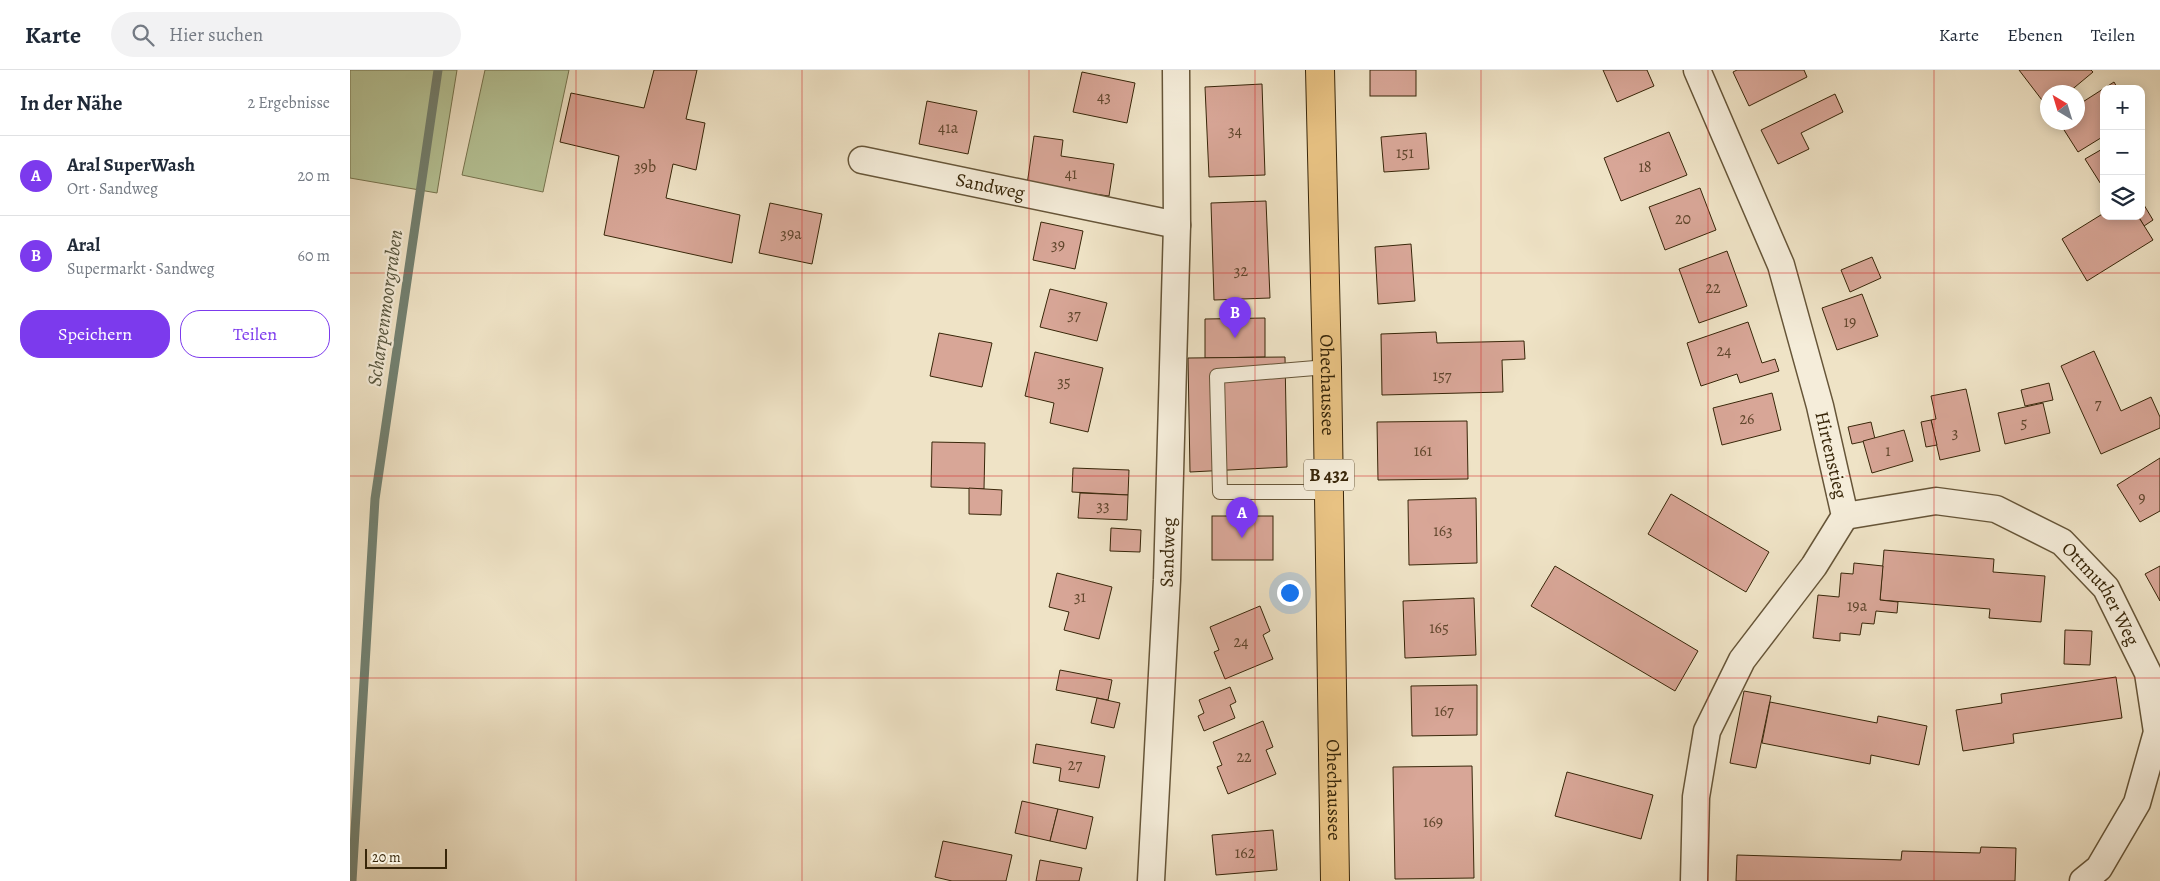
<!DOCTYPE html>
<html lang="de">
<meta charset="utf-8">
<style>
:root{--surface:#fff;--page:#f2f2f3;--text:#1f2937;--muted:#747a83;--line:#e0e1e3;--accent:#7c3aed}
body{margin:0;font-family:Alegreya,serif;background:var(--page);color:var(--text)}
.controls{position:absolute;right:15px;top:15px;display:grid;overflow:hidden;border-radius:10px;box-shadow:0 2px 12px #0003}
.controls button{width:45px;height:45px;display:grid;place-items:center;padding:0;border:0;border-bottom:1px solid var(--line);background:var(--surface);color:var(--text);font:25px sans-serif}
.compass{position:absolute;left:1690px;top:15px;width:45px;height:45px;border-radius:50%;background:var(--surface);box-shadow:0 2px 12px #0003;rotate:322deg}
.scale{position:absolute;left:15px;bottom:12px;width:82px;box-sizing:border-box;padding-left:5px;border:2px solid #382609;border-top:0;font-size:14px;line-height:18px;white-space:nowrap;color:#382609;-webkit-text-stroke:4px #f5edda;paint-order:stroke}
.you{position:absolute;left:939px;top:522px;width:18px;height:18px;margin:-12px;border:4px solid #fff;border-radius:50%;background:#1a73e8;box-shadow:0 0 0 8px #1a73e833}
.badge{display:grid;place-items:center;width:32px;height:32px;border-radius:50%;background:var(--accent);color:#fff;font-size:16px;font-weight:700}
.pin{position:absolute;translate:-50% -41px;filter:drop-shadow(0 1px 2px #0008)}
.pin::after{content:'';position:absolute;top:26px;width:18px;height:15px;background:inherit;clip-path:polygon(0 0,100% 0,50% 100%)}
.list{margin:0;padding:0;list-style:none}
h2{display:flex;justify-content:space-between;align-items:center;height:65px;margin:0;padding:0 20px;font-size:21px}
h2 small{font-size:16px;font-weight:400;color:var(--muted)}
.list li{display:grid;grid-template-columns:32px 1fr auto;gap:15px;align-items:center;box-sizing:border-box;height:80px;padding:0 20px;border-top:1px solid var(--line)}
.list b{display:block;font-size:19px;white-space:nowrap}
.list p{margin:0;font-size:16px;white-space:nowrap;color:var(--muted)}
.list em{font-size:16px;font-style:normal;color:var(--muted)}
.actions{display:flex;gap:10px;padding:15px 20px}
.actions a{flex:1;padding:11px 0;border:1px solid var(--accent);border-radius:20px;text-align:center;font-size:18px;color:var(--accent)}
.actions .main{background:var(--accent);color:#fff}
.icon{flex:none;width:28px;height:28px;fill:none;stroke:currentColor;stroke-width:2;stroke-linecap:round;stroke-linejoin:round}
.map{position:relative;flex:none;width:1810px;height:811px;overflow:hidden}
header{display:flex;align-items:center;gap:30px;box-sizing:border-box;height:70px;padding:0 25px;background:var(--surface);border-bottom:1px solid var(--line)}
header strong{font-size:24px}
nav{display:flex;gap:28px;margin-inline-start:auto;font-size:18px}
.search{width:350px;height:45px;background:var(--page);display:flex;align-items:center;gap:12px;box-sizing:border-box;padding:0 18px;border-radius:28px;color:var(--muted);font-size:19px}
main{display:flex}
aside{flex:1;background:var(--surface)}
.map>svg:first-child{display:block}
.green{fill:#b6c497;stroke:#777550}
.lines{fill:none;stroke-linecap:round;stroke-linejoin:round}
.stream{stroke:#738171;stroke-width:9}
.building{fill:#d8a697;stroke:#382609}
.lane-casing{stroke:#665538;stroke-width:16}
.street-casing{stroke:#665538;stroke-width:29}
.primary-casing{stroke:#382609;stroke-width:30}
.lane{stroke:#f5edda;stroke-width:14}
.street{stroke:#f5edda;stroke-width:26}
.primary{stroke:#e8c283;stroke-width:28}
.grid{fill:none;stroke:#d62828;stroke-width:1;stroke-opacity:0.55}
.labels{text-anchor:middle;dominant-baseline:central;stroke-width:4.5;stroke-linejoin:round;paint-order:stroke}
.number-label{font-size:16px;fill:#60462c}
.shield{fill:#f5edda;stroke:#716248;stroke-width:1}
.shield-label{font-size:18px;font-weight:bold;fill:#382609}
.street-label{font-size:19px;fill:#382609;stroke:#f5edda}
.water-label{font-size:20px;font-style:italic;fill:#55543d;stroke:#f5edda}
</style>
<header>
<strong>Karte</strong>
<div class="search"><svg class="icon" aria-label="search" viewBox="0 0 24 24"><circle cx="10" cy="10" r="6"/><path d="M15 15l6 6"/></svg>Hier suchen</div>
<nav><a>Karte</a><a>Ebenen</a><a>Teilen</a></nav>
</header>
<main>
<aside>
<h2>In der Nähe<small>2 Ergebnisse</small></h2>
<ul class="list">
<li><span class="badge">A</span><div><b>Aral SuperWash</b><p>Ort · Sandweg</p></div><em>20 m</em></li>
<li><span class="badge">B</span><div><b>Aral</b><p>Supermarkt · Sandweg</p></div><em>60 m</em></li>
</ul>
<div class="actions"><a class="main">Speichern</a><a>Teilen</a></div>
</aside>
<div class="map">
<svg width="1810" height="811" viewBox="0 0 1810 811">
<rect width="100%" height="100%" fill="#efe3c6"/>
<filter id="stains"><feTurbulence type="fractalNoise" baseFrequency=".004" numOctaves="4"/><feColorMatrix values="0 0 0 0 .2 0 0 0 0 .09 0 0 0 0 .02 0 0 0 .5 -.17"/></filter>
<radialGradient id="worn" r=".72"><stop offset=".6" stop-color="#630" stop-opacity="0"/><stop offset="1" stop-color="#630" stop-opacity=".3"/></radialGradient>
<g class="green">
<polygon points="0,0 107,0 87,123 0,108"/>
<polygon points="135,0 219,0 193,122 112,105"/>
</g>
<g class="lines">
<polyline class="stream" points="2,811 25,429 88,0"/>
</g>
<g class="building">
<polygon points="304,0 347,0 336,49 355,53 346,100 323,94 316,128 390,145 382,193 254,165 269,86 210,72 221,23 294,38"/>
<rect x="1020" y="0" width="46" height="26"/>
<polygon points="1253,0 1297,0 1304,16 1267,32"/>
<polygon points="1387,0 1454,0 1457,7 1399,36 1383,2"/>
<polygon points="1669,0 1741,0 1743,2 1719,22 1698,22 1698,32 1695,34"/>
<polygon points="732,2 785,13 777,53 723,42"/>
<polygon points="1764,12 1768,19 1754,19 1754,66 1728,82 1709,52 1728,52 1728,35"/>
<polygon points="912,14 915,105 859,107 855,17"/>
<polygon points="1485,24 1493,42 1451,63 1459,79 1428,94 1411,60"/>
<polygon points="577,31 627,41 618,84 569,74"/>
<polygon points="1319,62 1337,105 1271,131 1254,88"/>
<polygon points="1076,63 1079,99 1034,102 1031,67"/>
<polygon points="684,66 713,70 711,86 764,94 759,126 677,115"/>
<polygon points="1754,78 1754,119 1735,89"/>
<polygon points="1350,118 1366,160 1315,180 1299,137"/>
<polygon points="1791,130 1803,150 1794,156 1788,146 1791,146"/>
<polygon points="916,131 920,228 864,230 861,133"/>
<polygon points="420,133 472,144 462,194 409,183"/>
<polygon points="1754,143 1754,146 1788,146 1803,170 1737,211 1712,169"/>
<polygon points="691,152 733,161 725,199 683,190"/>
<polygon points="1061,174 1065,231 1028,234 1025,177"/>
<polygon points="1377,181 1397,236 1349,253 1329,199"/>
<polygon points="1522,187 1531,208 1500,222 1491,200"/>
<polygon points="700,219 757,233 747,271 690,257"/>
<polygon points="1512,224 1528,266 1487,280 1472,238"/>
<polygon points="915,248 915,287 855,288 855,249"/>
<polygon points="1398,252 1412,293 1425,289 1429,301 1390,313 1387,304 1351,316 1337,273"/>
<polygon points="1086,262 1087,273 1174,271 1175,289 1152,290 1153,322 1032,325 1031,264"/>
<polygon points="589,263 642,273 632,317 580,306"/>
<polygon points="1744,281 1771,341 1801,327 1810,347 1810,358 1751,384 1711,296"/>
<polygon points="685,282 753,298 738,362 700,353 704,333 675,326"/>
<polygon points="935,287 937,397 840,402 838,288"/>
<polygon points="1699,313 1703,330 1675,336 1671,320"/>
<polygon points="1616,319 1630,381 1590,390 1581,350 1586,349 1581,326"/>
<polygon points="1422,323 1431,360 1372,375 1363,338"/>
<polygon points="1693,333 1700,363 1655,374 1648,343"/>
<polygon points="1581,350 1587,375 1576,377 1571,352"/>
<polygon points="1117,351 1118,409 1028,410 1027,352"/>
<polygon points="1521,352 1525,369 1502,374 1498,357"/>
<polygon points="1554,360 1563,391 1522,403 1513,371"/>
<polygon points="582,372 635,373 634,419 581,417"/>
<polygon points="1810,388 1810,441 1790,452 1767,415"/>
<polygon points="723,398 779,400 778,425 722,422"/>
<polygon points="619,418 652,420 651,445 619,444"/>
<polygon points="730,423 778,425 777,450 728,448"/>
<polygon points="1321,424 1419,482 1396,522 1298,464"/>
<polygon points="1126,428 1127,493 1059,495 1058,430"/>
<rect x="862" y="446" width="61" height="44"/>
<polygon points="761,458 791,460 790,482 760,481"/>
<polygon points="1534,480 1644,489 1643,502 1695,506 1691,552 1639,548 1640,539 1530,530"/>
<polygon points="1504,493 1533,496 1530,530 1548,532 1547,543 1526,541 1524,554 1512,553 1510,565 1490,563 1490,571 1463,568 1468,525 1489,527 1491,503 1503,504"/>
<polygon points="1205,496 1348,581 1325,621 1181,536"/>
<polygon points="1810,496 1810,531 1795,504"/>
<polygon points="707,503 762,517 749,569 714,560 719,542 699,537"/>
<polygon points="1124,528 1126,585 1055,588 1053,531"/>
<polygon points="910,536 920,561 913,565 923,589 875,609 864,582 869,580 860,557"/>
<polygon points="1715,560 1742,561 1740,595 1714,594"/>
<polygon points="710,600 762,610 758,630 706,620"/>
<polygon points="1766,607 1772,648 1663,664 1664,673 1613,681 1606,640 1652,633 1651,624"/>
<polygon points="1127,615 1127,665 1062,666 1061,616"/>
<polygon points="880,617 886,632 880,635 885,648 854,661 848,646 854,643 849,630"/>
<polygon points="1394,621 1421,626 1406,698 1380,693"/>
<polygon points="747,628 770,633 764,658 741,653"/>
<polygon points="1420,632 1527,653 1528,646 1577,656 1569,695 1521,685 1520,694 1412,673"/>
<polygon points="913,651 923,677 916,680 926,704 878,724 867,697 872,695 863,672"/>
<polygon points="686,674 755,686 749,718 709,711 711,698 683,693"/>
<polygon points="1122,696 1124,808 1045,809 1043,697"/>
<polygon points="1217,702 1303,725 1291,769 1205,746"/>
<polygon points="672,731 708,739 700,771 665,763"/>
<polygon points="708,739 743,747 736,779 700,771"/>
<polygon points="923,760 927,800 866,805 862,765"/>
<polygon points="593,771 662,785 656,811 602,811 585,807"/>
<polygon points="1631,777 1666,778 1665,811 1386,811 1387,785 1551,790 1552,781 1630,783"/>
<polygon points="690,790 732,798 729,811 686,811"/>
</g>
<g class="lines">
<defs>
<polyline id="lane" points="977,297 867,306 870,422 979,422"/>
<g id="street">
<path id="s1" d="M 512,90 L 827,155"/>
<path id="s2" d="M 1495,446 L 1586,431 L 1646,439 L 1712,472 L 1756,518 L 1798,603 L 1807,662 L 1787,733 L 1749,798 L 1733,811"/>
<path id="s3" d="M 801,811 L 817,510 L 827,155 L 826,0"/>
<polyline points="1344,811 1346,727 1357,661 1392,590 1464,496 1495,446 1470,336 1431,195 1347,0"/>
</g>
<g id="primary">
<path id="s4" d="M 970,0 L 977,297 L 985,811"/>
</g>
</defs>
<use href="#lane" class="lane-casing"/>
<use href="#street" class="street-casing"/>
<use href="#primary" class="primary-casing"/>
<use href="#lane" class="lane"/>
<use href="#street" class="street"/>
<use href="#primary" class="primary"/>
</g>
<path class="grid" d="M 226,0 L 226,811M 452,0 L 452,811M 679,0 L 679,811M 905,0 L 905,811M 1131,0 L 1131,811M 1358,0 L 1358,811M 1584,0 L 1584,811M 0,203 L 1810,203M 0,406 L 1810,406M 0,608 L 1810,608"/>
<g class="labels">
<g class="number-label">
<text x="754" y="27">43</text>
<text x="598" y="58">41a</text>
<text x="885" y="61">34</text>
<text x="1055" y="83">151</text>
<text x="295" y="97">39b</text>
<text x="1295" y="97">18</text>
<text x="721" y="104">41</text>
<text x="1333" y="149">20</text>
<text x="441" y="164">39a</text>
<text x="708" y="175">39</text>
<text x="891" y="201">32</text>
<text x="1363" y="218">22</text>
<text x="724" y="245">37</text>
<text x="1500" y="252">19</text>
<text x="1374" y="281">24</text>
<text x="1092" y="306">157</text>
<text x="714" y="312">35</text>
<text x="1748" y="334">7</text>
<text x="1397" y="349">26</text>
<text x="1674" y="353">5</text>
<text x="1605" y="363">3</text>
<text x="1073" y="381">161</text>
<text x="1538" y="381">1</text>
<text x="1792" y="428">9</text>
<text x="753" y="436">33</text>
<text x="1093" y="461">163</text>
<text x="730" y="527">31</text>
<text x="1507" y="536">19a</text>
<text x="1089" y="558">165</text>
<text x="891" y="572">24</text>
<text x="1094" y="641">167</text>
<text x="894" y="687">22</text>
<text x="725" y="695">27</text>
<text x="1083" y="752">169</text>
<text x="895" y="783">162</text>
</g>
<rect class="shield" x="954" y="389.5" width="50" height="31" rx="4"/>
<g class="shield-label">
<text x="979" y="405">B 432</text>
</g>
<g class="street-label">
<text stroke="none"><textPath href="#s1" startOffset="131">Sandweg</textPath></text>
<text stroke="none"><textPath href="#s4" startOffset="315">Ohechaussee</textPath></text>
<text transform="translate(1481 385) rotate(77)">Hirtenstieg</text>
<text stroke="none"><textPath href="#s3" startOffset="329">Sandweg</textPath></text>
<text stroke="none"><textPath href="#s2" startOffset="292">Ottmuther Weg</textPath></text>
<text stroke="none"><textPath href="#s4" startOffset="720">Ohechaussee</textPath></text>
</g>
<g class="water-label">
<text transform="translate(35 238) rotate(-82)">Scharpenmoorgraben</text>
</g>
</g>
<rect width="100%" height="100%" filter="url(#stains)"/>
<rect width="100%" height="100%" fill="url(#worn)"/>
</svg>
<div class="controls">
<button>+</button>
<button>−</button>
<button><svg class="icon" aria-label="layers" viewBox="0 0 24 24"><path d="M12 4l9 5-9 5-9-5zM3 14l9 5 9-5"/></svg></button>
</div>
<svg class="compass" viewBox="-18 -18 36 36"><path d="M0-13l5 13h-10z" fill="#e53935"/><path d="M0 13l5-13h-10z" fill="#747a83"/></svg>
<div class="scale">20 m</div>
<div class="you"></div>
<div class="pin badge" style="left:892px;top:468px">A</div>
<div class="pin badge" style="left:885px;top:268px">B</div>
</div>
</main>
